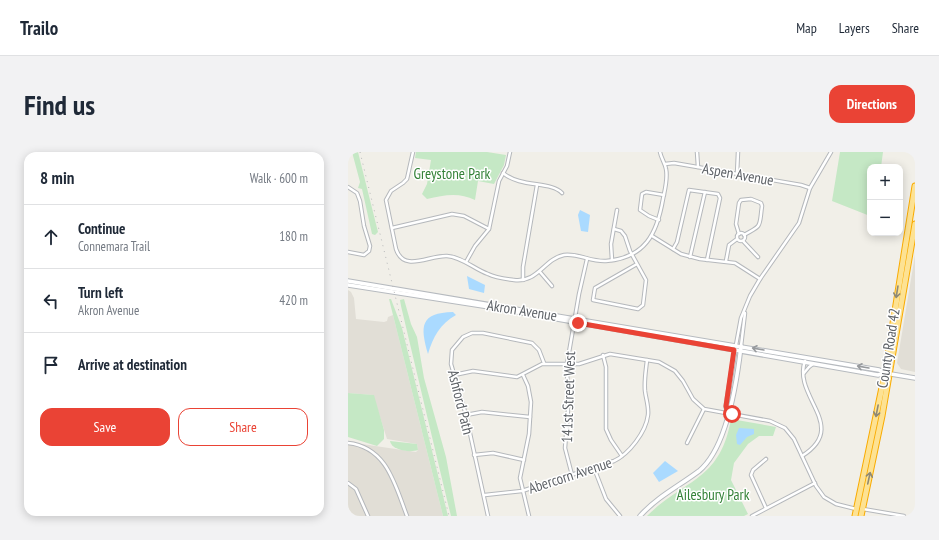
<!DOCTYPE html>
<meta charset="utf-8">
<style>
:root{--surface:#fff;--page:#f2f2f3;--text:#1f2937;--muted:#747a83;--line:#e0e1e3;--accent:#ea4335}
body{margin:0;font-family:"PT Sans Narrow",sans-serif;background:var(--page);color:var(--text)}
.controls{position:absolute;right:12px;top:12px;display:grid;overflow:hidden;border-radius:8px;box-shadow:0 2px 10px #0003}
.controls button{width:36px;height:36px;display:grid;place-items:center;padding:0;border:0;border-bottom:1px solid var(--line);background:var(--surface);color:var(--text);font:20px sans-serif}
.stop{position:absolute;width:12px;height:12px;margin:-9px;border:3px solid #ea4335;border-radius:50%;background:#fff}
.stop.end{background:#ea4335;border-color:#fff;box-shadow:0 1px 4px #0008}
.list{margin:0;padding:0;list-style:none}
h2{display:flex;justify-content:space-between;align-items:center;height:52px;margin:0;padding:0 16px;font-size:17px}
h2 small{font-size:13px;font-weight:400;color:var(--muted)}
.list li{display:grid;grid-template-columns:26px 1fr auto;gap:12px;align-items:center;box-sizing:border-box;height:64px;padding:0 16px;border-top:1px solid var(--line)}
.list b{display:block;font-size:15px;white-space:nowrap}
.list p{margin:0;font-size:13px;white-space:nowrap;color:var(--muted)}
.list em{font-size:13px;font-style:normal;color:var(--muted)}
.actions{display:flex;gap:8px;padding:12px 16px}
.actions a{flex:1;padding:9px 0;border:1px solid var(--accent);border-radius:12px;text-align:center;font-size:14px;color:var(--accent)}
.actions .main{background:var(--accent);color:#fff}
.icon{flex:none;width:22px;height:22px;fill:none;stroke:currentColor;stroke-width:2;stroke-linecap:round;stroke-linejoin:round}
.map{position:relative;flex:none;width:567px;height:364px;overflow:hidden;border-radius:12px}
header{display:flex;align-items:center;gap:24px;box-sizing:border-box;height:56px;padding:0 20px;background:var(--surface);border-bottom:1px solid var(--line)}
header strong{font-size:19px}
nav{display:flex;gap:22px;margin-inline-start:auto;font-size:14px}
.intro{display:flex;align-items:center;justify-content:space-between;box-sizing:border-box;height:96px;padding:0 24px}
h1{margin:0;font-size:28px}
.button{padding:10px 18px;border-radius:12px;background:var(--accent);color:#fff;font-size:14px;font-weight:700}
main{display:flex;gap:24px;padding:0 24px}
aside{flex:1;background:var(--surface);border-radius:12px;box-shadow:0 2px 10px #0003}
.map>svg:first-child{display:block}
.education{fill:#e1ded6}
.green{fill:#c5e8c5}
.water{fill:#aadaff}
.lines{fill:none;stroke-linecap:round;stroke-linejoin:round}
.street-casing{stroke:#b5b8bc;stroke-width:4.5}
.secondary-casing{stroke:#b6babf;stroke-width:5.5}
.highway-casing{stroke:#f9ab00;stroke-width:7}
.street{stroke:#fff;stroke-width:2.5}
.secondary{stroke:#fff;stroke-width:3.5}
.highway{stroke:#fde293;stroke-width:5}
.rail{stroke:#b6b7b8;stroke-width:1;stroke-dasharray:1 5;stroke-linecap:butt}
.oneway{stroke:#8e8975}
.oneway2{stroke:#979a9d}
.route{stroke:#ea4335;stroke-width:5}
.labels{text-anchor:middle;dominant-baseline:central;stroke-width:3;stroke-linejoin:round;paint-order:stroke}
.park-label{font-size:15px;fill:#348238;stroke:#fff}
.street-label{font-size:15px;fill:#5f6368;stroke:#fff}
</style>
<header>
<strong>Trailo</strong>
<nav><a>Map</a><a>Layers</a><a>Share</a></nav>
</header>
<div class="intro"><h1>Find us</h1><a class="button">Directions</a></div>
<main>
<aside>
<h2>8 min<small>Walk · 600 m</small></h2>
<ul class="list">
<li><svg class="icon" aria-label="ahead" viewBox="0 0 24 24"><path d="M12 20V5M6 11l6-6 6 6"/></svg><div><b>Continue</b><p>Connemara Trail</p></div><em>180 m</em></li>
<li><svg class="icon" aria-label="left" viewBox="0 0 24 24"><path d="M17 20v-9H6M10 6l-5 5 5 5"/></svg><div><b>Turn left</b><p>Akron Avenue</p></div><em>420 m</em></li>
<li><svg class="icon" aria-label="arrive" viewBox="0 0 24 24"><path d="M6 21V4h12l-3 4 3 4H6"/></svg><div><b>Arrive at destination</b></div></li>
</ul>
<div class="actions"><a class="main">Save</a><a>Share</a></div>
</aside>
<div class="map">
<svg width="567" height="364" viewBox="0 0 567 364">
<rect width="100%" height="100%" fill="#f1efe8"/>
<g class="education">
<polygon points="567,103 567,220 553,217 549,211"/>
<polygon points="0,138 3,140 6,146 8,167 36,170 39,169 40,165 45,163 95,364 0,364 0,290 68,300 70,298 69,292 39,287 25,243 0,241"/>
</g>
<g class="green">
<polygon points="4,0 10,0 30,80 27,83 24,82 14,37 10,36 12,30"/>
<path d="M 68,0 L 139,0 L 158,3 L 156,13 L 146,32 L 130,29 L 127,48 C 111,40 96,43 79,47 L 74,42 L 79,32 L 83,8 L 67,6 Z"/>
<polygon points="492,0 535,0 533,15 522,15 522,64 484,49"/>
<polygon points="41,147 43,147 54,176 100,364 95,364"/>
<polygon points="56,147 63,172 69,185 76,226 98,305 109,364 103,364 99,348 53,154 52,148"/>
<polygon points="0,241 26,243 36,278 36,287 29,294 0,285"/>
<path d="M 383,267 L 428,275 L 425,284 L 411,284 L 400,292 L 386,311 L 383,328 L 400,362 L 396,364 L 299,364 C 338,326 372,329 383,267 Z"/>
<path d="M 42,289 L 69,292 L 70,298 C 62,301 43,298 42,289 Z"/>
</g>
<g class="water">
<polygon points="232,58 242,63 240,80 233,79 230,63"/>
<polygon points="119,124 137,133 136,141 121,137"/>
<path d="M 105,160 L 108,163 C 92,172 85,185 80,202 C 72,174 72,161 105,160 Z"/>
<polygon points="391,276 406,277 406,282 399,285 392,293 389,292 388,283"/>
<polygon points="317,309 330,319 311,330 305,321"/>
</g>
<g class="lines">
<defs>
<g id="street">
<path d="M 65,0 L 59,27 L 55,31 L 43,39 L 38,48 L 48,97 C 56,121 81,103 99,104 C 114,105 126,117 140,122 C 148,126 158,127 166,128 C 190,131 196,107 216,103 C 230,101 243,110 258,109 C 297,106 309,82 315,47 C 317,37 320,27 318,17 C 317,11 313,6 312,0"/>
<polyline points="349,0 350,15"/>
<polyline points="317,12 326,11 453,33 462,36"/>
<path d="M 155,21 C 173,36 203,29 214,41"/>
<polyline points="389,22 390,0"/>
<polyline points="0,35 9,41 12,49 16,74 22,94 21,99 16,103 0,100"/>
<polyline points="311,68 301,64 292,58 294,42 298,40 316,43"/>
<polyline points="44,76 104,62 116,64 141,77"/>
<polyline points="266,77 273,79 277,84 282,99 298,128 295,153 290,157 245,148 247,136 289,112"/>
<circle cx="393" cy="85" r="4"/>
<path d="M 391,82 L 388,72 L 391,51 L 393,48 L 403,47 L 413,51 L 414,54 C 411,75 415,73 396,83"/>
<polyline points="304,84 333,102 352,107 387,111 412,127"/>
<polyline points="395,89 410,105"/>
<polyline points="325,97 329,90 341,38 370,42 372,46 359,108"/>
<polyline points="342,105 357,40"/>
<polyline points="264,108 263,92 269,58"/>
<polyline points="378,109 381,93 389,87"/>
<polyline points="118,110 127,94 141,77 151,29 159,14 162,0"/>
<polyline points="192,120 204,134"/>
<polyline points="175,128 175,115 189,33"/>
<polyline points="388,193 393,166 402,144 412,127 451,71 462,36 483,0"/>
<polyline points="393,194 397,161"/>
<polyline points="255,203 258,215 258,277 263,288 274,304"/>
<polyline points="456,221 461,215 465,212"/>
<polyline points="106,223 125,219 169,225 194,212 231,212 262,202 311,210 327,219 335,229 345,247 356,257 422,269 437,276 446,287 468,334 476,345 488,352 508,357"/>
<polyline points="175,223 180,234 183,250 181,282 172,326 181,364"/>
<polyline points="118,263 134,260 182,265"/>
<path d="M 0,291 C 39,295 47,333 59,364"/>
<polyline points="339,291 356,257"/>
<polyline points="126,303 145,301 176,308"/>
<path d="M 454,304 C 502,274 444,245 457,209"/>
<polyline points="246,316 258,347 272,364"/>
<polyline points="224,323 217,296 220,258 219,212 231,142 239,107"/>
<polyline points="0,331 8,337 20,364"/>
<path d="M 137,343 L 174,339 L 266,309 C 281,302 298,280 300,263 C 301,255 298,247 297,239 C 296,228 298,218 299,208"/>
<polyline points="418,356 403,323 405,318 418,307"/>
<polyline points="515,357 556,364"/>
<polyline points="140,364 118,263 103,212 104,198 115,185 124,181 135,181 184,191 191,198 196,211"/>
<polyline points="404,364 467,331"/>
</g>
<g id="secondary">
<polyline points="0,129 531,218 537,221 567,226"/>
<polyline points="0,133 135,154 530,223 537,221"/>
<polyline points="380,261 378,255 387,198"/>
<path d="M 292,364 C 309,345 331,334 351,319 C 379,296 389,229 393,194"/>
</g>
<g id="highway">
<polyline points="507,364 537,221 567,34"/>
<polyline points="513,364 534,264 567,72"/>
</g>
</defs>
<use href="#street" class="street-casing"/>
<use href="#secondary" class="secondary-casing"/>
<use href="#highway" class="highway-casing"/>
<use href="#street" class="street"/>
<use href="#secondary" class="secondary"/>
<use href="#highway" class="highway"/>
<polyline class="rail" points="12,0 101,364"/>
</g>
<defs><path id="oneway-shaft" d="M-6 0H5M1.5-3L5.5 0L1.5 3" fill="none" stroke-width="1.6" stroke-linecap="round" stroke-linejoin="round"/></defs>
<g class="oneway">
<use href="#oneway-shaft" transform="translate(549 140) rotate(99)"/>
<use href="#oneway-shaft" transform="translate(529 259) rotate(101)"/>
<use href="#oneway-shaft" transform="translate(521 326) rotate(-78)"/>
</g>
<g class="oneway2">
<use href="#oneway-shaft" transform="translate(410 197) rotate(-170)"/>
<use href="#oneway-shaft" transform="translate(515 215) rotate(-170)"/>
</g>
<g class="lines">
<polyline class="route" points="230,171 386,198 378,254 380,262 384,262"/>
</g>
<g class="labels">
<g class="park-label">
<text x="104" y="21">Greystone Park</text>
<text x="365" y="342">Ailesbury Park</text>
</g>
<g class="street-label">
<text transform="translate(390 22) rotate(10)">Aspen Avenue</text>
<text transform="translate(174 158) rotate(9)">Akron Avenue</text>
<text transform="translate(540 196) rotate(-81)">County Road 42</text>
<text transform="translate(220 245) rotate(-88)">141st Street West</text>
<text transform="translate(113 250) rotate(76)">Ashford Path</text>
<text transform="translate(222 323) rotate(-18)">Abercorn Avenue</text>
</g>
</g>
</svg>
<div class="controls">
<button>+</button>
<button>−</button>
</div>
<div class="stop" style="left:384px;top:262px"></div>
<div class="stop end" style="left:230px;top:171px"></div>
</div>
</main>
